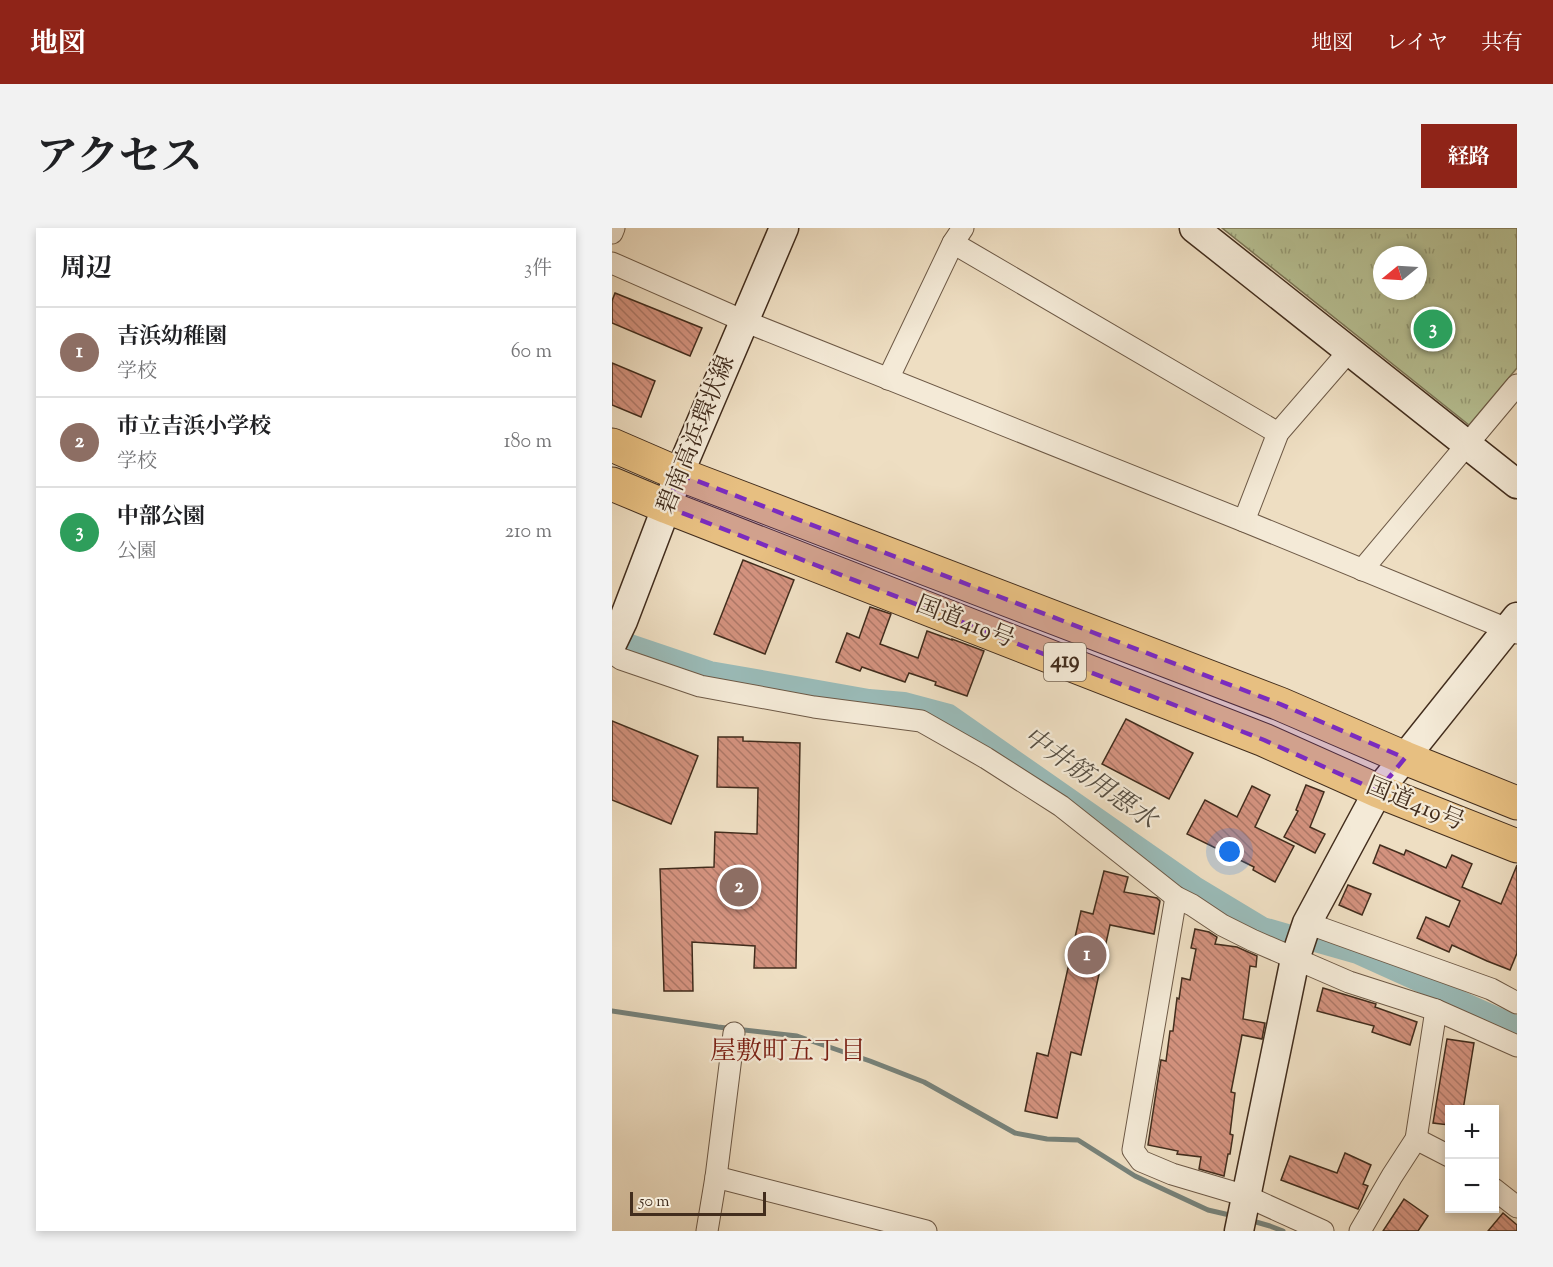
<!DOCTYPE html>
<html lang="ja">
<meta charset="utf-8">
<style>
:root{--surface:#fff;--page:#f2f2f2;--text:#202124;--muted:#757577;--line:#e0e0e0;--accent:#8f2418}
body{margin:0;font-family:"Sorts Mill Goudy","Noto Serif JP",serif;background:var(--page);color:var(--text)}
.controls{position:absolute;right:18px;bottom:18px;display:grid;overflow:hidden;border-radius:0px;box-shadow:0 3px 9px #0003}
.controls button{width:54px;height:54px;display:grid;place-items:center;padding:0;border:0;border-bottom:2px solid var(--line);background:var(--surface);color:var(--text);font:30px sans-serif}
.compass{position:absolute;left:761px;top:18px;width:54px;height:54px;border-radius:50%;background:var(--surface);box-shadow:0 3px 9px #0003;rotate:252deg}
.scale{position:absolute;left:18px;bottom:15px;width:136px;box-sizing:border-box;padding-left:6px;border:3px solid #422d1d;border-top:0;font-size:16px;line-height:21px;white-space:nowrap;color:#422d1d;-webkit-text-stroke:4px #f4ead7;paint-order:stroke}
.you{position:absolute;left:618px;top:624px;width:21px;height:21px;margin:-15px;border:4px solid #fff;border-radius:50%;background:#1a73e8;box-shadow:0 0 0 9px #1a73e833}
.badge{display:grid;place-items:center;width:39px;height:39px;border-radius:50%;background:var(--accent);color:#fff;font-size:20px;font-weight:700}
.pin{position:absolute;translate:-50% -50%;border:3px solid #fff;box-shadow:0 2px 6px #0006}
.list{margin:0;padding:0;list-style:none}
h2{display:flex;justify-content:space-between;align-items:center;height:78px;margin:0;padding:0 24px;font-size:26px}
h2 small{font-size:20px;font-weight:400;color:var(--muted)}
.list li{display:grid;grid-template-columns:39px 1fr auto;gap:18px;align-items:center;box-sizing:border-box;height:90px;padding:0 24px;border-top:2px solid var(--line)}
.list b{display:block;font-size:22px;white-space:nowrap}
.list p{margin:0;font-size:20px;white-space:nowrap;color:var(--muted)}
.list em{font-size:20px;font-style:normal;color:var(--muted)}
.map{position:relative;flex:none;width:905px;height:1003px;overflow:hidden;border-radius:0px}
header{display:flex;align-items:center;gap:36px;box-sizing:border-box;height:84px;padding:0 30px;background:var(--accent);color:#fff}
header strong{font-size:28px}
nav{display:flex;gap:33px;margin-inline-start:auto;font-size:21px}
.intro{display:flex;align-items:center;justify-content:space-between;box-sizing:border-box;height:144px;padding:0 36px}
h1{margin:0;font-size:42px}
.button{padding:15px 27px;border-radius:0px;background:var(--accent);color:#fff;font-size:21px;font-weight:700}
main{display:flex;gap:36px;padding:0 36px}
aside{flex:1;background:var(--surface);border-radius:0px;box-shadow:0 3px 9px #0003}
.map>svg:first-child{display:block}
.grass{fill:url(#grass-tufts);stroke:#7c7758;stroke-width:1.5;fill-rule:evenodd}
.lines{fill:none;stroke-linecap:round;stroke-linejoin:round}
.stream{stroke:#77827a;stroke-width:5}
.canal{stroke:#9abbb8;stroke-width:20}
.building{fill:url(#building-back-hatch);stroke:#422d1d;stroke-width:1.5}
.street-casing{stroke:#6d5946;stroke-width:23}
.secondary-casing{stroke:#422d1d;stroke-width:31}
.highway-casing{stroke:#422d1d;stroke-width:35}
.street{stroke:#f4ead7;stroke-width:21}
.secondary{stroke:#f4ead7;stroke-width:28}
.highway{stroke:#e7bf81;stroke-width:33}
.marked{fill:#7b2cbf;fill-opacity:0.2;stroke:#7b2cbf;stroke-width:4.5;stroke-dasharray:12 8;stroke-linejoin:round}
.labels{text-anchor:middle;dominant-baseline:central;stroke-width:4.5;stroke-linejoin:round;paint-order:stroke}
.shield{fill:#f4ead7;stroke:#765;stroke-width:1.5}
.shield-label{font-size:22px;font-weight:bold;fill:#422d1d}
.street-label{font-size:24px;fill:#422d1d;stroke:#f4ead7}
.water-label{font-size:26px;font-style:italic;fill:#585044;stroke:#f4ead7}
.neighbourhood-label{font-size:26px;fill:#7a1f14;stroke:#f4ead7}
</style>
<header>
<strong>地図</strong>
<nav><a>地図</a><a>レイヤ</a><a>共有</a></nav>
</header>
<div class="intro"><h1>アクセス</h1><a class="button">経路</a></div>
<main>
<aside>
<h2>周辺<small>3件</small></h2>
<ul class="list">
<li><span class="badge" style="background:#8d6e63">1</span><div><b>吉浜幼稚園</b><p>学校</p></div><em>60 m</em></li>
<li><span class="badge" style="background:#8d6e63">2</span><div><b>市立吉浜小学校</b><p>学校</p></div><em>180 m</em></li>
<li><span class="badge" style="background:#2e9e5b">3</span><div><b>中部公園</b><p>公園</p></div><em>210 m</em></li>
</ul>
</aside>
<div class="map">
<svg width="905" height="1003" viewBox="0 0 905 1003">
<defs>
<pattern id="grass-tufts" width="24" height="20" patternUnits="userSpaceOnUse" patternTransform="scale(1.5)"><rect width="24" height="20" fill="#b7c194"/><path d="M3 7l-1-3M5 7V3M7 7l1-3M15 17l-1-3M17 17v-4M19 17l1-3" fill="none" stroke="#969d78"/></pattern>
<pattern id="building-back-hatch" width="6" height="6" patternUnits="userSpaceOnUse" patternTransform="scale(1.5)"><rect width="6" height="6" fill="#d3927e"/><path d="M-1 5l2 2M0 0l6 6M5-1l2 2" fill="none" stroke="#ad7867"/></pattern>
</defs>
<rect width="100%" height="100%" fill="#eedec2"/>
<filter id="stains"><feTurbulence type="fractalNoise" baseFrequency=".00333" numOctaves="4"/><feColorMatrix values="0 0 0 0 .2 0 0 0 0 .09 0 0 0 0 .02 0 0 0 .5 -.17"/></filter>
<radialGradient id="worn" r=".72"><stop offset=".6" stop-color="#630" stop-opacity="0"/><stop offset="1" stop-color="#630" stop-opacity=".3"/></radialGradient>
<path class="grass" d="M 610,0 L 905,0 L 905,140 L 857,197 ZM 770,27 L 806,27 L 806,63 L 770,63 Z"/>
<g class="lines">
<g class="stream">
<polyline points="0,783 106,799 185,808 258,833 312,854 403,905 435,911 466,912 523,948 596,982 622,988"/>
<polyline points="637,992 658,998 671,1003"/>
</g>
<polyline class="canal" points="0,403 18,416 98,443 257,471 292,474 337,486 583,658 651,699 745,726 905,798"/>
</g>
<g class="building">
<polygon points="3,65 90,100 78,128 0,95 0,73"/>
<polygon points="0,135 43,153 29,189 0,177"/>
<polygon points="131,332 182,352 153,426 102,406"/>
<polygon points="258,379 279,386 268,416 306,430 315,403 340,412 340,411 372,423 355,468 323,457 324,454 297,445 293,454 250,439 248,443 224,434 235,405 247,410"/>
<polygon points="514,491 581,525 557,571 490,536"/>
<polygon points="0,493 86,528 59,596 0,572"/>
<polygon points="106,509 131,509 131,513 188,515 184,740 142,740 143,718 80,714 81,763 52,763 48,641 102,639 103,604 145,606 146,560 105,559"/>
<polygon points="694,557 712,564 698,599 713,606 703,625 672,609 686,583 684,582"/>
<polygon points="640,558 658,567 643,599 682,618 663,654 641,642 642,639 575,606 593,572 625,589"/>
<polygon points="768,617 792,627 794,622 834,640 840,627 860,636 850,659 889,676 905,637 905,725 898,742 875,733 840,717 837,724 805,710 814,689 837,699 848,673 761,635"/>
<polygon points="492,643 516,649 512,664 545,670 548,673 542,706 498,697 469,827 459,824 445,890 413,883 425,825 436,828 469,683 481,686"/>
<polygon points="736,657 759,666 750,687 727,677"/>
<polygon points="583,701 597,704 605,709 603,716 625,719 645,728 644,739 638,738 631,791 653,795 650,811 630,807 619,864 623,865 618,906 621,907 618,926 616,926 612,948 587,941 589,929 565,926 566,923 536,917 549,832 554,833 558,803 561,803 565,770 567,771 570,750 578,752 584,721 579,720"/>
<polygon points="711,760 764,776 763,779 805,794 798,817 760,804 762,798 705,783"/>
<polygon points="835,811 862,815 851,882 837,882 837,897 821,895"/>
<polygon points="733,925 759,937 751,956 756,958 746,981 669,952 678,928 725,945"/>
<polygon points="792,971 816,988 806,1003 771,1003"/>
<polygon points="891,985 905,997 905,1003 876,1003"/>
</g>
<g class="lines">
<defs>
<g id="street">
<polyline points="0,5 2,0"/>
<polyline points="341,15 666,205"/>
<polyline points="0,35 132,93 632,293 905,405"/>
<polyline points="276,151 341,15 351,0"/>
<polyline points="632,293 666,205 737,123"/>
<polyline points="750,342 905,157"/>
<polyline points="0,425 9,431 88,458 202,479 309,493 374,530 449,578 564,669 580,677 610,697 640,712 737,754 824,782 905,818"/>
<polyline points="564,669 521,922 529,933 560,946 634,968 711,1003"/>
<polyline points="695,695 879,761 905,775"/>
<polyline points="804,911 837,928"/>
<polyline points="104,949 314,1003"/>
<polyline points="882,961 905,979"/>
<polyline points="95,1003 104,949 122,805"/>
<polyline points="748,1003 780,948 804,911 824,782"/>
</g>
<g id="secondary">
<polyline points="582,0 905,256"/>
<polyline points="0,416 11,393 67,246 172,0"/>
<polyline points="627,1003 683,731 695,695 766,563 905,389"/>
</g>
<g id="highway">
<polyline points="0,217 67,246 668,476 793,530 905,575"/>
<polyline points="0,256 55,279 652,512 766,563 905,618"/>
</g>
</defs>
<use href="#street" class="street-casing"/>
<use href="#secondary" class="secondary-casing"/>
<use href="#highway" class="highway-casing"/>
<use href="#street" class="street"/>
<use href="#secondary" class="secondary"/>
<use href="#highway" class="highway"/>
</g>
<path class="marked" d="M 67,246 L 668,476 L 793,530 L 766,563 L 652,512 L 55,279 Z"/>
<g class="labels">
<rect class="shield" x="432" y="415" width="42" height="38" rx="4.5"/>
<g class="shield-label">
<text x="453" y="434">419</text>
</g>
<g class="street-label">
<text transform="translate(85 207) rotate(-68)">碧南高浜環状線</text>
<text transform="translate(353 395) rotate(21)">国道419号</text>
<text transform="translate(803 577) rotate(22)">国道419号</text>
</g>
<g class="water-label">
<text transform="translate(477 551) rotate(35)">中井筋用悪水</text>
</g>
<g class="neighbourhood-label">
<text x="176" y="824">屋敷町五丁目</text>
</g>
</g>
<rect width="100%" height="100%" filter="url(#stains)"/>
<rect width="100%" height="100%" fill="url(#worn)"/>
</svg>
<div class="controls">
<button>+</button>
<button>−</button>
</div>
<svg class="compass" viewBox="-18 -18 36 36"><path d="M0-13l5 13h-10z" fill="#e53935"/><path d="M0 13l5-13h-10z" fill="#757577"/></svg>
<div class="scale">50 m</div>
<div class="you"></div>
<div class="pin badge" style="left:475px;top:727px;background:#8d6e63">1</div>
<div class="pin badge" style="left:127px;top:659px;background:#8d6e63">2</div>
<div class="pin badge" style="left:821px;top:101px;background:#2e9e5b">3</div>
</div>
</main>
